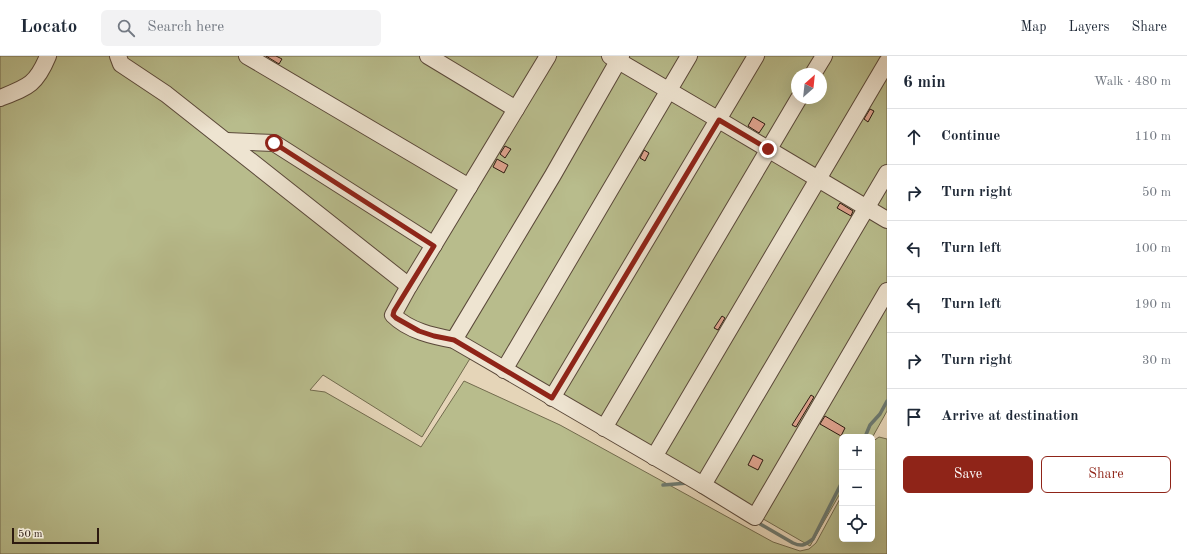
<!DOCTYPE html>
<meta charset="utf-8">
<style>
:root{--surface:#fff;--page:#f2f2f3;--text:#1f2937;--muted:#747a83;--line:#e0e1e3;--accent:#8f2418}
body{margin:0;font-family:"Old Standard TT",serif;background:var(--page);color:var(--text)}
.controls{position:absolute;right:12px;bottom:12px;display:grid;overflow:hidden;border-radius:6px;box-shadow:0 4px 16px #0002}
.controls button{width:36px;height:36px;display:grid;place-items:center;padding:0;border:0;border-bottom:1px solid var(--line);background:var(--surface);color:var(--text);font:20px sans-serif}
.compass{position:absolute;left:791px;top:12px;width:36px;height:36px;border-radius:50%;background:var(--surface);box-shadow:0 4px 16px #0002;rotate:27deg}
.scale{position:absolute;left:12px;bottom:10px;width:87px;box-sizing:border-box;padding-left:4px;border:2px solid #2d1a10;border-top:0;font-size:11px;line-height:14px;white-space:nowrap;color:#2d1a10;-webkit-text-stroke:3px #eee4d1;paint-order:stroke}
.stop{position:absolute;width:12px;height:12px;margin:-9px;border:3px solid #8f2418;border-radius:50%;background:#fff}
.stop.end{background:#8f2418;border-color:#fff;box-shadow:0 1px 4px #0008}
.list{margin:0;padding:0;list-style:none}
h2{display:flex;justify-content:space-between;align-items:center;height:52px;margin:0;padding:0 16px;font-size:17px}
h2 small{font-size:13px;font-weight:400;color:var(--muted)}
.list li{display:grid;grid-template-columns:26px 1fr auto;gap:12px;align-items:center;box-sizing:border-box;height:56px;padding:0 16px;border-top:1px solid var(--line)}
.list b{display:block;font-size:15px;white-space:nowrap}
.list em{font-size:13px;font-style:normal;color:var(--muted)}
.actions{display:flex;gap:8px;padding:12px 16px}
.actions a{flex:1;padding:9px 0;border:1px solid var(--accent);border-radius:6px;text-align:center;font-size:14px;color:var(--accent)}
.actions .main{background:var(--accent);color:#fff}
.icon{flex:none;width:22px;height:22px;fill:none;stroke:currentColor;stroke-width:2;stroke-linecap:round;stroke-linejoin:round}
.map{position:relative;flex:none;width:887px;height:498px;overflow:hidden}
header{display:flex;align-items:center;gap:24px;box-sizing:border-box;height:56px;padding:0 20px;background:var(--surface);border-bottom:1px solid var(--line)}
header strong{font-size:19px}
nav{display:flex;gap:22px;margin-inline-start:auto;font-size:14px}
.search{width:280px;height:36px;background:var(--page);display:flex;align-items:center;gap:10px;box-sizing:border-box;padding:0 14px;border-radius:6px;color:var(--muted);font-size:15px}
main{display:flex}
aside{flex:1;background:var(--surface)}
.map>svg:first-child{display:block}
.green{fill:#b8bc8c;stroke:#726b4e;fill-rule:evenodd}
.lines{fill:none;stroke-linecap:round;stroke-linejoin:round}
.stream{stroke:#6c7970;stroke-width:3.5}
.building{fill:#dda28d;stroke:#2d1a10}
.minor-casing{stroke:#5b493a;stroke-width:18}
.minor{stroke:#eee4d1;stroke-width:16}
.route{stroke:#8f2418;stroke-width:5}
</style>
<header>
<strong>Locato</strong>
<div class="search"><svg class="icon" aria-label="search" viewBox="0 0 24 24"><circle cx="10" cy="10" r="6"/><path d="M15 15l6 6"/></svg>Search here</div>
<nav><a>Map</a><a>Layers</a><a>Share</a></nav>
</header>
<main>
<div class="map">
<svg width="887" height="498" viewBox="0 0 887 498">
<rect width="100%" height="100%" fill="#e5d5b8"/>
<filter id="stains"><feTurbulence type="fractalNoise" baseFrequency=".005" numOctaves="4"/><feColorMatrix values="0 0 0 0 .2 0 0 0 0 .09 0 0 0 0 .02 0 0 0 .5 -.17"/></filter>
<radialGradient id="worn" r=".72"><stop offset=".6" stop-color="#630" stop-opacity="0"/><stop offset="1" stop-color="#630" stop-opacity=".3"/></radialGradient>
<path class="green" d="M 0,0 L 887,0 L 887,355 L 872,382 L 842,381 L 842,434 L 810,490 L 474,296 L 422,381 L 323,319 L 310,334 L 325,336 L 421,391 L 464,325 L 560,369 L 773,486 L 800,495 L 809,493 L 816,487 L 842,439 L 842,483 L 872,483 L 872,386 L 879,381 L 887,383 L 887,498 L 0,498 ZM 797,18 L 821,18 L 821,42 L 797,42 Z"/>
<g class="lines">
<g class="stream">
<polyline points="865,381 870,369 880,358 887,345"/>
<polyline points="663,429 688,427"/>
<path d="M 755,465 L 793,487 C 802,491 805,489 813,483 L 842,426"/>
</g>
</g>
<g class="building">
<polygon points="266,0 276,0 282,3 279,8"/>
<polygon points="870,53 874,55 868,66 864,63"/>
<polygon points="753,61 765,68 759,77 748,70"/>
<polygon points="505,90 511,93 505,102 500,98"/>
<polygon points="644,94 649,97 645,105 640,102"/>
<polygon points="497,103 508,109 504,117 493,111"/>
<polygon points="840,147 853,155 851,160 837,152"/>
<polygon points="722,260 725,262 718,274 714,272"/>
<polygon points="811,339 814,341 796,371 792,369"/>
<polygon points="825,360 845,372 841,380 820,368"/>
<polygon points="753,399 763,404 758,414 748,409"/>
</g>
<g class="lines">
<defs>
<g id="minor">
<polyline points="118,0 121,8 166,38 409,230"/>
<polyline points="247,0 469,131"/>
<polyline points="428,0 516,53"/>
<path d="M 548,0 L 409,230 L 393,259 C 409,275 433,280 454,284 L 703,429 L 887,117"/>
<polyline points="610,0 719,64 887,164"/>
<polyline points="813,18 824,0"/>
<path d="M 0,42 C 28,31 36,29 48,0"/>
<polyline points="227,85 274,87 434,189"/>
<polyline points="454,284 553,119 621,0"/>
<polyline points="504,314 689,0"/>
<polyline points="552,342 756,0"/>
<polyline points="604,372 799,42"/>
<polyline points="654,401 887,6"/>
<polyline points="703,429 755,461 887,235"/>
</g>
</defs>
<use href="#minor" class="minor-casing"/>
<use href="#minor" class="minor"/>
</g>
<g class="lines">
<polyline class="route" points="274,87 434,190 394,255 393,259 396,262 419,275 434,280 454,284 552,342 719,64 768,93"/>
</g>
<rect width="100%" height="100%" filter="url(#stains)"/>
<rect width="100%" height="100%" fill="url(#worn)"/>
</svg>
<div class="controls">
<button>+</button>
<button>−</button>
<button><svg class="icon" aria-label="locate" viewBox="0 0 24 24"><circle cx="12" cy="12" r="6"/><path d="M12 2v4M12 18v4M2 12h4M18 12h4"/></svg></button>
</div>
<svg class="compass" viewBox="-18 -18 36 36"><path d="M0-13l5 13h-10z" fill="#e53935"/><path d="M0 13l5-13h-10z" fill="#747a83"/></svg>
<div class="scale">50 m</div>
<div class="stop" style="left:274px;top:87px"></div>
<div class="stop end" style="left:768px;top:93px"></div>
</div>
<aside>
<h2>6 min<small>Walk · 480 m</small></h2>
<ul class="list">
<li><svg class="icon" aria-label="ahead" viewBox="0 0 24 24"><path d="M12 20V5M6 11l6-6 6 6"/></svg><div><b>Continue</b></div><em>110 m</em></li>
<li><svg class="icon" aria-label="right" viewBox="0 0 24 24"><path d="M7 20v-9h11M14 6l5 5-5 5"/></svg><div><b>Turn right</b></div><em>50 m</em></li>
<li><svg class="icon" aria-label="left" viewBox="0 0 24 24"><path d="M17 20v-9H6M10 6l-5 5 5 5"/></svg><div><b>Turn left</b></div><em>100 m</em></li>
<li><svg class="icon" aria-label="left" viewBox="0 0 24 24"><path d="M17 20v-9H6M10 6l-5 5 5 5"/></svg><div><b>Turn left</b></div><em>190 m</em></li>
<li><svg class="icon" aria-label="right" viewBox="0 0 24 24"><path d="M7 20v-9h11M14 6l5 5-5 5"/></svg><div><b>Turn right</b></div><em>30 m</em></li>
<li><svg class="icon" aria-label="arrive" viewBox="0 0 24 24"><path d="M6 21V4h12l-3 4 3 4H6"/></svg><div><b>Arrive at destination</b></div></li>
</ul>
<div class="actions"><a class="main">Save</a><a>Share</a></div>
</aside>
</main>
